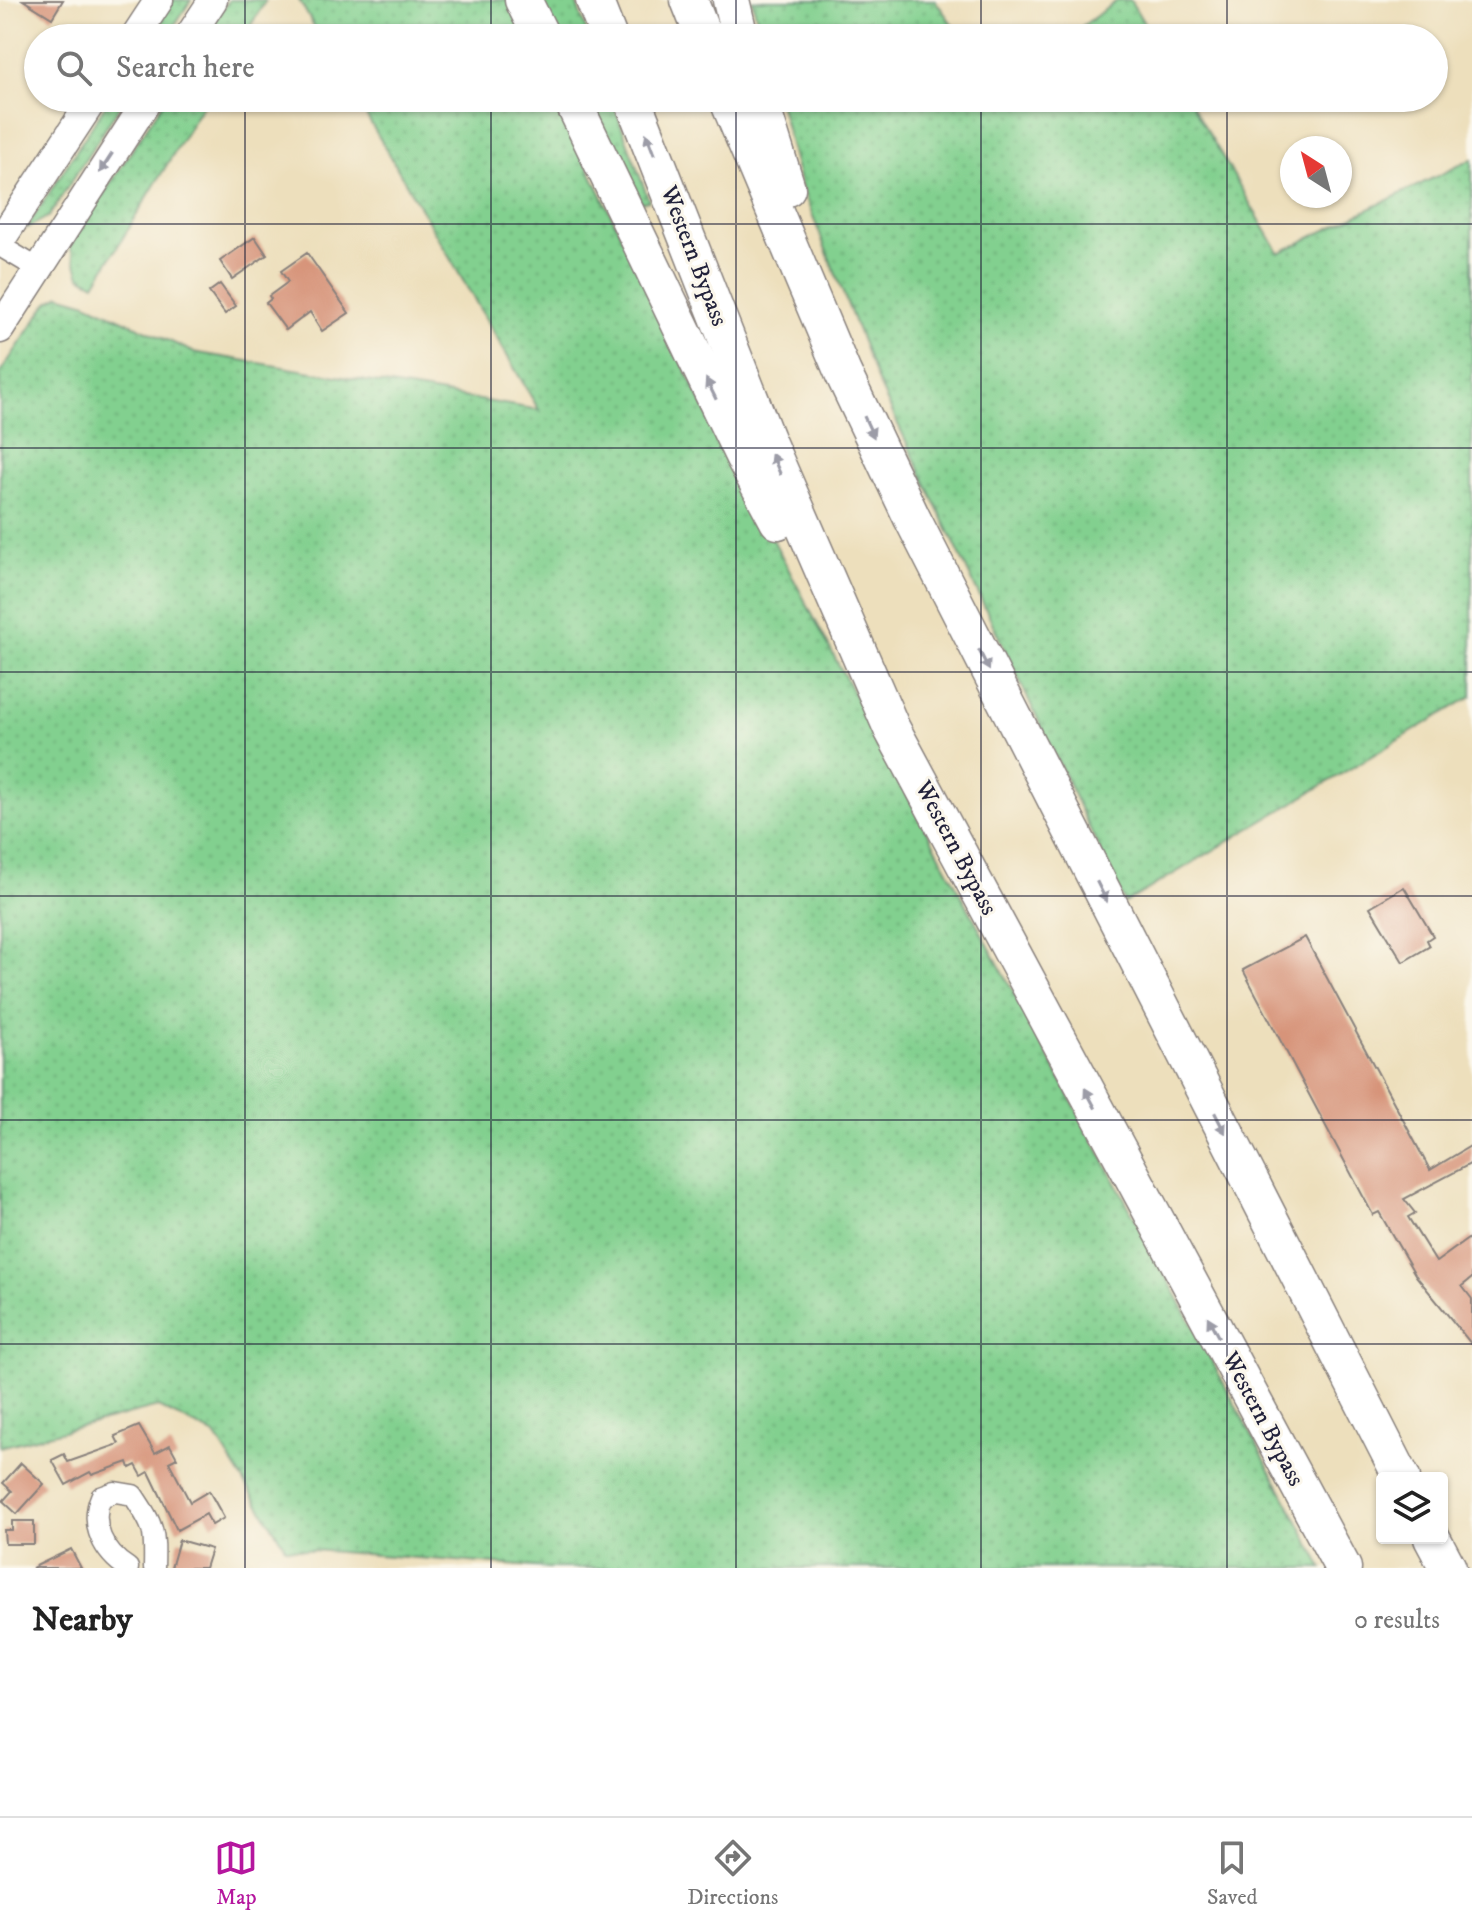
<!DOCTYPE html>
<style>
:root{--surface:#fff;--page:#f2f2f2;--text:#222;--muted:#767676;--line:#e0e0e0;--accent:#b5179e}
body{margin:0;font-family:"IM FELL DW Pica",serif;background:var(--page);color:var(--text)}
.controls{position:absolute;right:24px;bottom:24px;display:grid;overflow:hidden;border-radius:8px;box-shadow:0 2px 6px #0004}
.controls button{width:72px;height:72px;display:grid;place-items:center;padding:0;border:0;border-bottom:2px solid var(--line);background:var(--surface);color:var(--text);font:40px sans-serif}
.compass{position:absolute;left:1280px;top:136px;width:72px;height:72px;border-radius:50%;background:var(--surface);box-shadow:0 2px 6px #0004;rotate:324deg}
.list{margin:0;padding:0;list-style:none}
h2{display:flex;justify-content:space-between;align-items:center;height:104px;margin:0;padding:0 32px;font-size:34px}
h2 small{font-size:26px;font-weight:400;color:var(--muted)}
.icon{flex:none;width:44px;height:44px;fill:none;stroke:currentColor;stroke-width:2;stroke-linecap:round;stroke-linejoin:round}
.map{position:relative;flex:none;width:1472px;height:1568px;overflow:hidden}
.search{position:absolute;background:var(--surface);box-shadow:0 2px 6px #0004;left:24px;right:24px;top:24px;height:88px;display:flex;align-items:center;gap:20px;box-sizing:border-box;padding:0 28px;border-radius:44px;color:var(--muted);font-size:30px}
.sheet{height:248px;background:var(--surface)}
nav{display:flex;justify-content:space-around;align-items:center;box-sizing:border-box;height:112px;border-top:2px solid var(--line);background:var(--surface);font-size:22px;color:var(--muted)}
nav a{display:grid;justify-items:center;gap:4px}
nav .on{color:var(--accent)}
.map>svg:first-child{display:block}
.grass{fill:url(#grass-dots);stroke:#527965;stroke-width:2}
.building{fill:#d7947a}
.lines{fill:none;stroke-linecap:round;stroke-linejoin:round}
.street-casing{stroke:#88807c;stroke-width:23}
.secondary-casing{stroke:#88807c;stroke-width:31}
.highway-casing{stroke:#88807c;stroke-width:39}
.street{stroke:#fff;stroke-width:20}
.secondary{stroke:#fff;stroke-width:28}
.highway{stroke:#fff;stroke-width:36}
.oneway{fill:#9c9ca7}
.grid{fill:none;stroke:#22223b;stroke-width:2;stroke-opacity:0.55}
.labels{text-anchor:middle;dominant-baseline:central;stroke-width:6;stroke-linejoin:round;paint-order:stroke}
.street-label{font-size:24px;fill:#22223b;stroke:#fbf7ec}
</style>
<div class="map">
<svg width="1472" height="1568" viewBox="0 0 1472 1568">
<defs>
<pattern id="grass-dots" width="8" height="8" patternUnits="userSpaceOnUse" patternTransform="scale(2)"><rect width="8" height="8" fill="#82d08f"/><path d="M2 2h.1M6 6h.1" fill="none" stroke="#70b27c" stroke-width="1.8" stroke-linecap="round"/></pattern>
</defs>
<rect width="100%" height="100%" fill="#fbf7ec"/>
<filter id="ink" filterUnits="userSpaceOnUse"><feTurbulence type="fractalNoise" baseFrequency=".0125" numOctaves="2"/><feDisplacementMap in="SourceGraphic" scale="16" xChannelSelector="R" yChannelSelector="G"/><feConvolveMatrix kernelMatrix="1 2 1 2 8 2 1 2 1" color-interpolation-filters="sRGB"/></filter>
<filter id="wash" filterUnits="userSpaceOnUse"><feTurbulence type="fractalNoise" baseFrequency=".006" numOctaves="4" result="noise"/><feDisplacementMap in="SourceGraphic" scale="32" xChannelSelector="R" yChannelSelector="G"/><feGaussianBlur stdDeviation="1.8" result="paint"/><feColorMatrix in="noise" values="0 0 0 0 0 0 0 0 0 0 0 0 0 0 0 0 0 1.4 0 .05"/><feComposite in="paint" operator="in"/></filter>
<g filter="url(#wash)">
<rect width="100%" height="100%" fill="#eddfbc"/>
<g class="grass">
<polygon points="173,0 191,0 166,38 149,38"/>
<polygon points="229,0 266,0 243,38 204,38"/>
<polygon points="299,0 508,0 527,38 321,38"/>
<polygon points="537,0 575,0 589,38 558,38"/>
<polygon points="752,0 935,0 962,38 762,38"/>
<polygon points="1118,0 1130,0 1153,38 1066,38"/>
<polygon points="110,98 125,98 49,216 26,229"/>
<polygon points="166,98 207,98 95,284 80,276 70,246"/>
<polygon points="356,98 555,98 704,408 878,740 1323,1568 549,1568 286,1548 215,1435 158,1407 0,1447 0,373 48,302 60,295 84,302 193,352 539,410"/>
<polygon points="587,98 611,98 649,201 641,202"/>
<polygon points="778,98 1188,98 1279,253 1472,159 1472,696 1125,903 878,382 801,186"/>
</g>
<g id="blocks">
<g class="building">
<polygon points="23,0 63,0 52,18"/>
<polygon points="255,237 267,255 232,279 220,261"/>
<polygon points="307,253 349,313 322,331 310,312 286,330 266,303 271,299 269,296 288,282 281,271"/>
<polygon points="220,284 236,306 225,314 209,292"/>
<polygon points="1404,887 1433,936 1427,940 1430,946 1403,962 1370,907"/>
<polygon points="1305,937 1430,1170 1472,1145 1472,1163 1404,1199 1415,1213 1408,1217 1436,1262 1472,1236 1472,1278 1462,1286 1472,1299 1472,1345 1416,1276 1379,1212 1373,1215 1243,970"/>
<polygon points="139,1426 155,1453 170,1445 177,1458 169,1462 190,1502 209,1491 224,1518 212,1525 206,1514 177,1530 149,1472 142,1476 136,1465 130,1468 128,1462 92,1475 90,1472 66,1485 52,1460 64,1454 68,1462 119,1444 115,1436"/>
<polygon points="21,1463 44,1484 17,1514 3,1501 12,1491 3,1483"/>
<polygon points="12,1521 34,1521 34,1544 5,1544 4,1530 12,1530"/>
<polygon points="179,1540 211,1549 205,1568 171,1568"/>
<polygon points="71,1549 81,1568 32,1568"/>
</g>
</g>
</g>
<g filter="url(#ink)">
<use href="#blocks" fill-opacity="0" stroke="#88807c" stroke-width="2"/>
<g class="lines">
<defs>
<g id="street">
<polyline points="0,246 37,268"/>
<path d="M 128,1568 C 104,1553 89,1525 101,1497 L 115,1492 L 133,1495 C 155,1528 155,1530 154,1568"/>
</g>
<g id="secondary">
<polyline points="134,38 159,0"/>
<polyline points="188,38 213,0"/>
<polyline points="0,241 94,98"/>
<polyline points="0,329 149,98"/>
</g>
<g id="highway">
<polyline points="523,0 542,38"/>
<polyline points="594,0 609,38"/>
<polyline points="689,0 704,38"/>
<polyline points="731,0 740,38"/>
<polyline points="571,98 743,456 778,521"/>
<polyline points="632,98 766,439 892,729 1343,1568"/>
<polyline points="727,98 843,373 912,518 1402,1478"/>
<polyline points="759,98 787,188"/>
<polyline points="1432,1538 1448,1568"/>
</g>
</defs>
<use href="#street" class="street-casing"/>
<use href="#secondary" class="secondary-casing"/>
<use href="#highway" class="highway-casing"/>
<use href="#street" class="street"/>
<use href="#secondary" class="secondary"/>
<use href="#highway" class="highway"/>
</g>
<defs><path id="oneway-solid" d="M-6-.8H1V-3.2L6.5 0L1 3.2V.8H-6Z" transform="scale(2)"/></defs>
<g class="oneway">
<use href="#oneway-solid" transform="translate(650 144) rotate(-111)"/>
<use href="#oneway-solid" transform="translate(106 163) rotate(123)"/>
<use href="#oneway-solid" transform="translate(711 389) rotate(-116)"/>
<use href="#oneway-solid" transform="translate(869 427) rotate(65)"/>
<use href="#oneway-solid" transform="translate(776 464) rotate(-113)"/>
<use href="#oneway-solid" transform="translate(984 660) rotate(63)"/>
<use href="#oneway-solid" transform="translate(1102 892) rotate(63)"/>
<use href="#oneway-solid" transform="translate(1090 1098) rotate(-118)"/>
<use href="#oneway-solid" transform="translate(1220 1123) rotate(63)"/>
<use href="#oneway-solid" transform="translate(1213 1327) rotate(-118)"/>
</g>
</g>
<path class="grid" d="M 245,0 L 245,38M 491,0 L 491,38M 736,0 L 736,38M 981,0 L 981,38M 1227,0 L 1227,38M 245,98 L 245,1568M 491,98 L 491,1568M 736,98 L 736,1568M 981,98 L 981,1568M 1227,98 L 1227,1568M 0,224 L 1472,224M 0,448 L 1472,448M 0,672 L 1472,672M 0,896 L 1472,896M 0,1120 L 1472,1120M 0,1344 L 1472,1344"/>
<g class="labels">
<g class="street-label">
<text transform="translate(694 256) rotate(69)">Western Bypass</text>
<text transform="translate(956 848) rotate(62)">Western Bypass</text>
<text transform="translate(1263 1419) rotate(62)">Western Bypass</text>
</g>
</g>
</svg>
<div class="controls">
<button><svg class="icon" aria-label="layers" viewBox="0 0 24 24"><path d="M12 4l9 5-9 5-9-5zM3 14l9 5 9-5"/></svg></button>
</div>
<svg class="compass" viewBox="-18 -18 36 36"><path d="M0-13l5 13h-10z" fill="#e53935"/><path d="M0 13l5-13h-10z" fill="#767676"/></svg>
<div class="search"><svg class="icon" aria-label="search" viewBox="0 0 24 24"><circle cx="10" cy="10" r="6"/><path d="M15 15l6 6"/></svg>Search here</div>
</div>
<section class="sheet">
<h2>Nearby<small>0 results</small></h2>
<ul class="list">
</ul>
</section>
<nav>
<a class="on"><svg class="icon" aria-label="map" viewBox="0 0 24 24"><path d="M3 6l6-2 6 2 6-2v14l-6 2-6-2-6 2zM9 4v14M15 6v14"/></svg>Map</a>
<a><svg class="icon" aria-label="directions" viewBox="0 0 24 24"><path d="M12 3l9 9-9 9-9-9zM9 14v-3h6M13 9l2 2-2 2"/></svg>Directions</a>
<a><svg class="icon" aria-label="saved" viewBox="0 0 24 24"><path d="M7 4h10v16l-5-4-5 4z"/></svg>Saved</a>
</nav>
